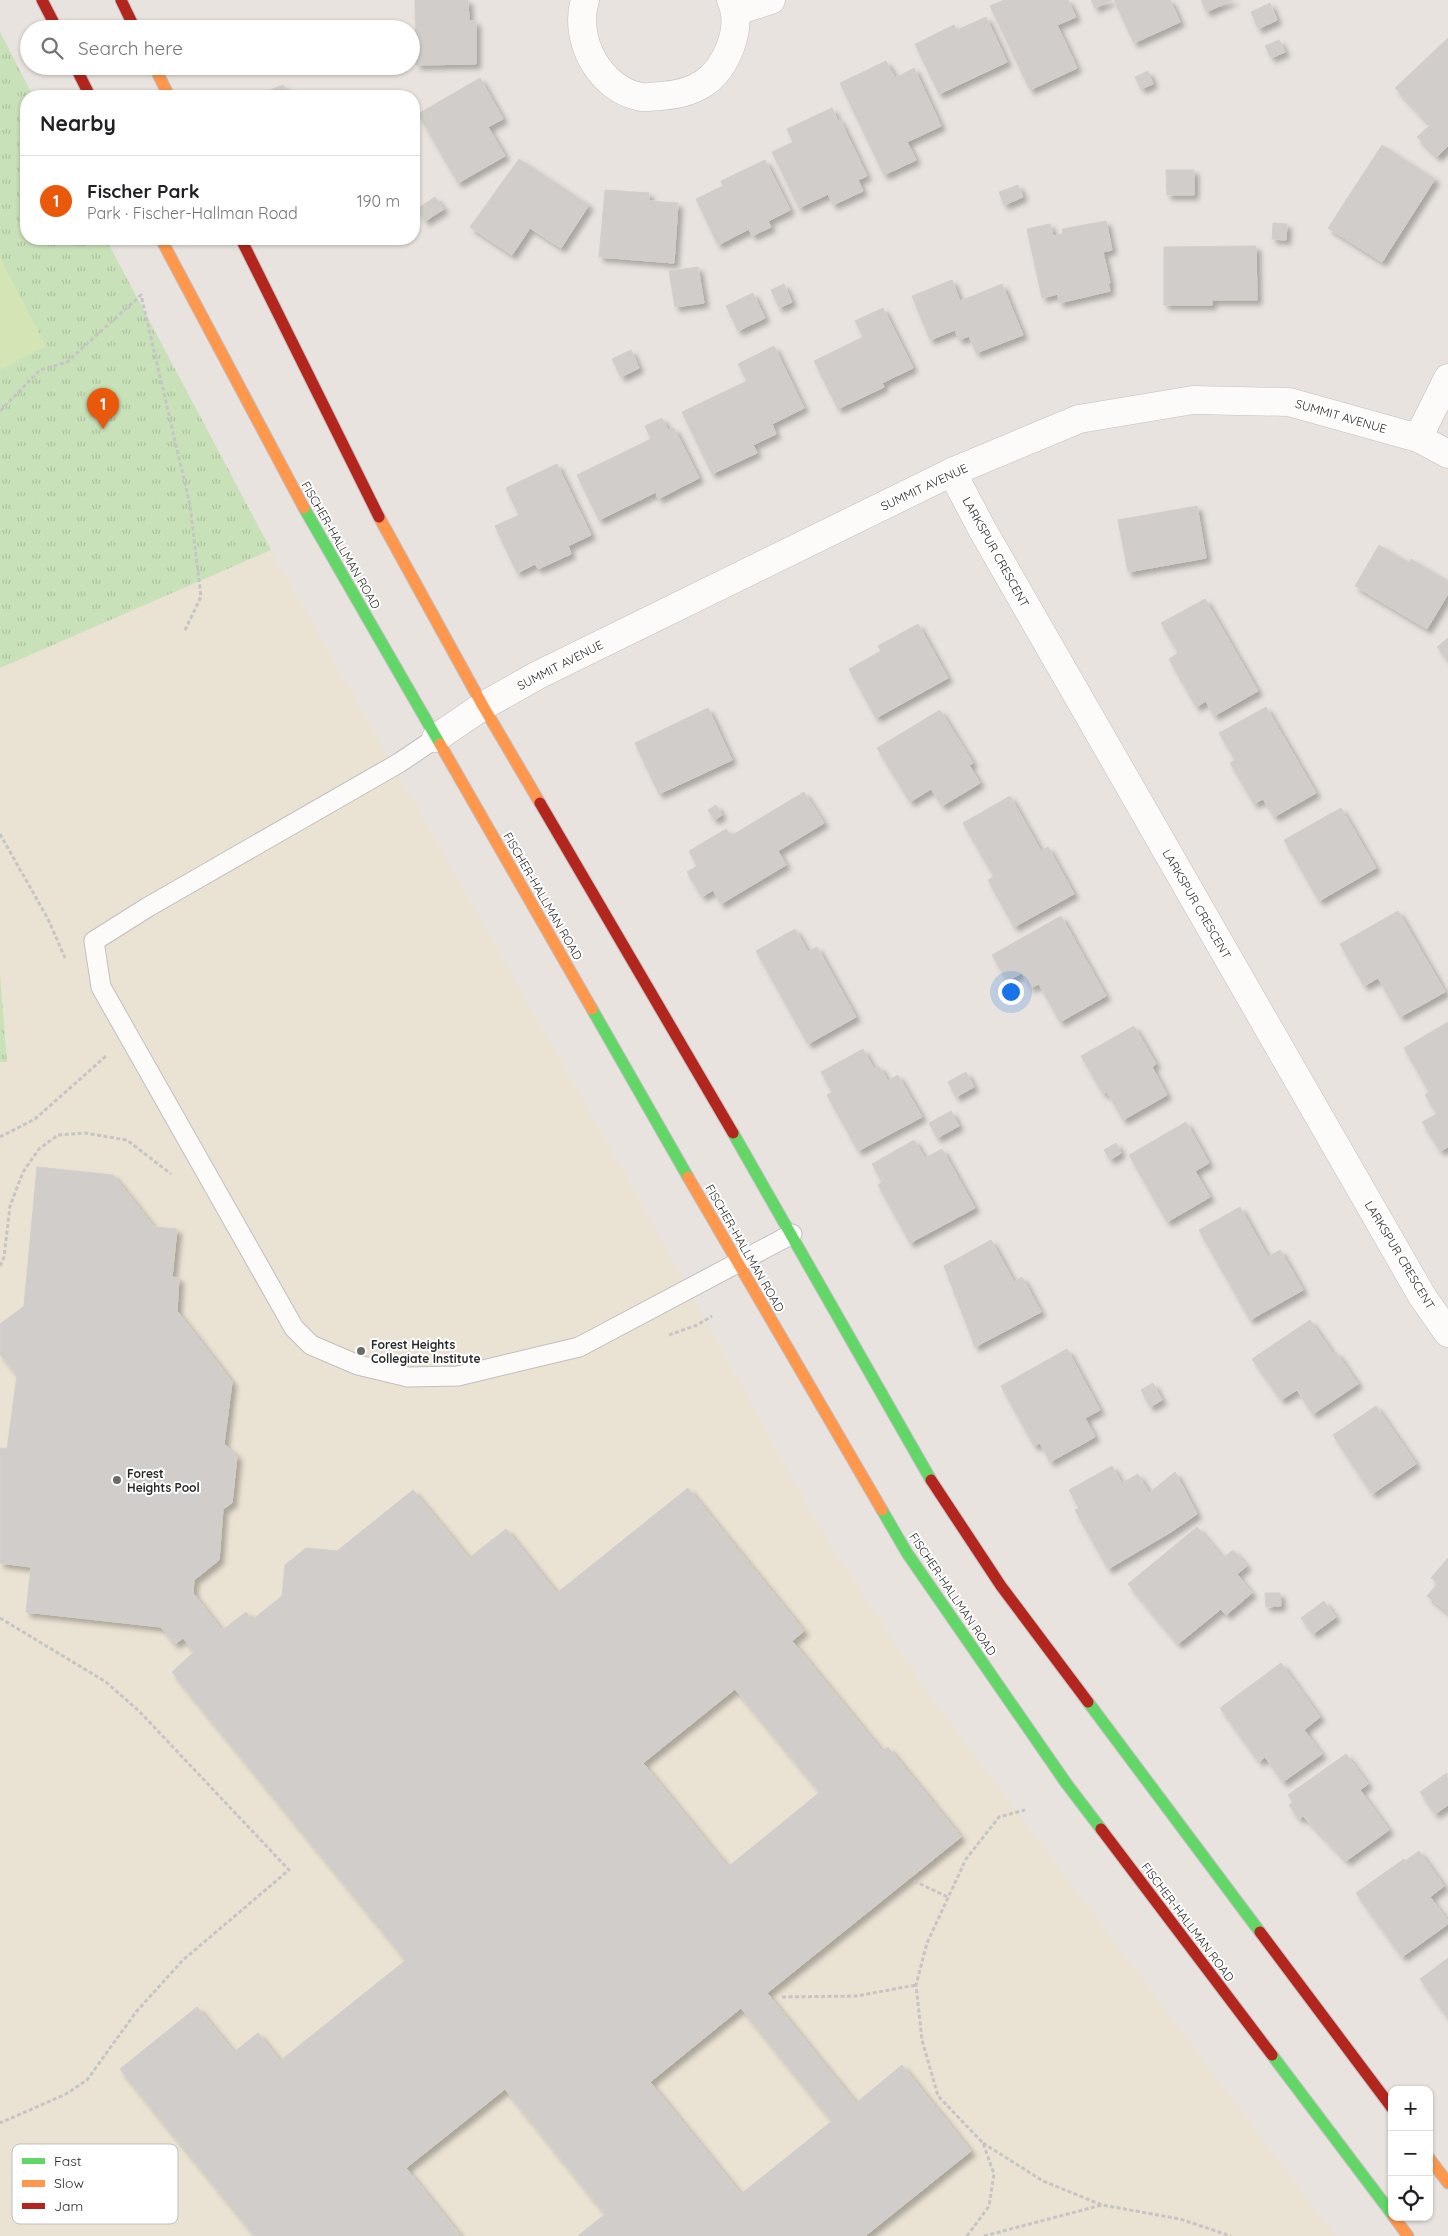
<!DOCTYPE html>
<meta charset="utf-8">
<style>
:root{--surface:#fff;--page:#f2f2f2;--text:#202124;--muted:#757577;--line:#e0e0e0;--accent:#ea580c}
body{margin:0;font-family:Quicksand,sans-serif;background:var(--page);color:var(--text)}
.controls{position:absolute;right:15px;bottom:15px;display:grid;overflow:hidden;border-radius:10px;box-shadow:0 1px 4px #0004}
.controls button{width:45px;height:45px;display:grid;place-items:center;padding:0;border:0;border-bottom:1px solid var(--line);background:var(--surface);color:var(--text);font:25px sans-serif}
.you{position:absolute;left:1010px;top:991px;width:18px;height:18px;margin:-12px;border:4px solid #fff;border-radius:50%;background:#1a73e8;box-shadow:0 0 0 8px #1a73e833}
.badge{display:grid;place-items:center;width:32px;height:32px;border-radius:50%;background:var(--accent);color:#fff;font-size:16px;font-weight:700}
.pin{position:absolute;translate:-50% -41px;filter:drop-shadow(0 1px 2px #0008)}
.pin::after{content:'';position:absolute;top:26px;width:18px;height:15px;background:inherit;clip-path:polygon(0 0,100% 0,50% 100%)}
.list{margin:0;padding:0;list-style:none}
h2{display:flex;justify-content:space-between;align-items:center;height:65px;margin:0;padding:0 20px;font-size:21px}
h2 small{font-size:16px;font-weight:400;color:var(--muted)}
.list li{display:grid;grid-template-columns:32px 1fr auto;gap:15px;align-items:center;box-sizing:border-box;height:90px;padding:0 20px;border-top:1px solid var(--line)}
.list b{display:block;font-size:19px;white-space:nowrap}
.list p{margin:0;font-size:16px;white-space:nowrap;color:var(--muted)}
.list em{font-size:16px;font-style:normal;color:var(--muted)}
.icon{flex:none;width:28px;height:28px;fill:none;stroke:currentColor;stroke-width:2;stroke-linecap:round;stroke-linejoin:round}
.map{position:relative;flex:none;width:1448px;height:2236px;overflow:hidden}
.search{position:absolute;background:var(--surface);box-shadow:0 1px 4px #0004;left:20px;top:20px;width:400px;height:55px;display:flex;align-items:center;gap:12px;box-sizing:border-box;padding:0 18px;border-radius:28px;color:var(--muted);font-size:19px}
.panel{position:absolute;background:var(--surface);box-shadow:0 1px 4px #0004;left:20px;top:90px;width:400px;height:155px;border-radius:20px}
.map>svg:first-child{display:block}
.education{fill:#eae2d3}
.grass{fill:url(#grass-tufts)}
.pitch{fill:#d4e5b5}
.building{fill:#d0cdca;stroke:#d2cfcb;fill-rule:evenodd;filter:url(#shadow)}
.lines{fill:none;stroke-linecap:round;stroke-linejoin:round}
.lane-casing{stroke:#c1bfc0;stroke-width:21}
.street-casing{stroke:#c1bfc0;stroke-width:29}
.fast-casing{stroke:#c1bfc0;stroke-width:13}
.slow-casing{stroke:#c1bfc0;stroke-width:13}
.jam-casing{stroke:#c1bfc0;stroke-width:13}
.path{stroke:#c6c5c5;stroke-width:3;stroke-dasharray:4 2.5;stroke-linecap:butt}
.lane{stroke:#fcfbfa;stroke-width:19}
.street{stroke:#fcfbfa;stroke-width:28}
.fast{stroke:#63d668;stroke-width:11}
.slow{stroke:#ff974d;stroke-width:11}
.jam{stroke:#b3261e;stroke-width:11}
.poi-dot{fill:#6c6a68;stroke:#fff;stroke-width:2}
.labels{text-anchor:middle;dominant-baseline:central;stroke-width:4;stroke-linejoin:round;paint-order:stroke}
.street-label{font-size:12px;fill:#292929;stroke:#fff}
.poi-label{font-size:12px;font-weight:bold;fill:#292929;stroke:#fff;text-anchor:start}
.key{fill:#fff;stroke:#bfbfbf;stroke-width:1}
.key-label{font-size:14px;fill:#292929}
</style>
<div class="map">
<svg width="1448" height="2236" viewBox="0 0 1448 2236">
<defs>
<pattern id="grass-tufts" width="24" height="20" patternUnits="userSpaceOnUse" patternTransform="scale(1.25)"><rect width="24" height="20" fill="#c9e1b8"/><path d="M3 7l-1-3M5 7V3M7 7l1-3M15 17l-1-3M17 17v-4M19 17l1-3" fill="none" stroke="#adc19e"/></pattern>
<filter id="shadow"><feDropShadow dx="4.5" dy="4.5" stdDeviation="2.5" flood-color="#0004"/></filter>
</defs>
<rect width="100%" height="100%" fill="#e8e3de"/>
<polygon class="education" points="271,550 628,1179 817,1523 924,1688 1336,2236 0,2236 0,668"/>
<g class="grass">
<polygon points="0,32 33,96 26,96 26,239 106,239 271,550 0,668"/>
<polygon points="0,975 7,1062 0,1062"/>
</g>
<polygon class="pitch" points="0,258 46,346 0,370"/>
<g class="building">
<polygon points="415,0 468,0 469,21 476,21 476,64 416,65"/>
<polygon points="1004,0 1068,0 1076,17 1057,25 1077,68 1030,90 990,6"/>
<polygon points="1091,0 1112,0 1095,8"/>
<polygon points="1114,0 1170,0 1180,22 1134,43"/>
<polygon points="1201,0 1233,0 1206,12"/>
<polygon points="1270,3 1277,20 1258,29 1251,12"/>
<polygon points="986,17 1007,62 939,94 915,44 954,25 957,30"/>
<polygon points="1448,38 1448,146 1437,157 1417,137 1430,125 1395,88"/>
<polygon points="1279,40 1285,52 1271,58 1265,46"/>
<polygon points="886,61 895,78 914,68 941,126 907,142 916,160 884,175 840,83"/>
<polygon points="1148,71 1153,84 1141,89 1135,77"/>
<polygon points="480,78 503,119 488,127 505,156 458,183 418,114"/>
<polygon points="283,85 288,94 273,96 270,90"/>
<polygon points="832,108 838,121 840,120 867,176 858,180 863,191 833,205 828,194 799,208 772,152 793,142 787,129"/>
<polygon points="1382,145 1435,179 1382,262 1328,228"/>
<polygon points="519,159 589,205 561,248 530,228 512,255 470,227"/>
<polygon points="765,160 790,210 768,221 771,227 752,236 749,229 718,245 696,199 723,186 721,181"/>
<polygon points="1166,170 1194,170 1194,195 1167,195"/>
<polygon points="1018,185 1023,197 1004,205 999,192"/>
<polygon points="605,190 649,193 649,201 678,203 674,263 599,257"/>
<polygon points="435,197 444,209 425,221 417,209"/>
<polygon points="1106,221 1112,250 1103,252 1110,283 1108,283 1110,291 1059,303 1058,294 1042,298 1027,229 1050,224 1053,236 1063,234 1062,229"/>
<polygon points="1273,223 1287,224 1286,240 1272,239"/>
<polygon points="1256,246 1257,300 1212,300 1212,305 1164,305 1164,247"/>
<polygon points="698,267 704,303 675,307 669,271"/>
<polygon points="952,280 960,301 1002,284 1023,335 976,353 969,336 959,340 955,330 930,340 912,296"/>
<polygon points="784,284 792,302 779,308 771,290"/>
<polygon points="753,293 765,318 738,331 726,306"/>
<polygon points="883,308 913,368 882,383 884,387 838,409 814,361 863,337 855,321"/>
<polygon points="774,346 804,408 772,424 776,434 753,445 757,453 712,474 682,412 747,381 738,364"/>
<polygon points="631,350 639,368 621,377 612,359"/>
<polygon points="662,418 668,430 674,428 699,478 658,499 656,492 599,520 577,475 651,439 645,426"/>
<polygon points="557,464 591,535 568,546 571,554 538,569 535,564 517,573 495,526 519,515 506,488"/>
<polygon points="1197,506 1206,558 1128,572 1118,520"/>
<polygon points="1379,545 1410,563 1411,559 1448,581 1448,594 1427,629 1355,586"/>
<polygon points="1205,599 1258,691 1214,716 1206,701 1196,707 1169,659 1178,653 1161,623"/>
<polygon points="918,624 948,678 876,718 849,669 881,651 878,646"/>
<polygon points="1448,638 1448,660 1437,647"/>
<polygon points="1266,707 1316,793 1274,817 1263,799 1254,804 1230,763 1235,760 1219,733"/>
<polygon points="708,708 732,760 659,794 635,743"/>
<polygon points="940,710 973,763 969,765 980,783 942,806 931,789 910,802 877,748"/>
<polygon points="804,792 824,823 778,851 786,865 721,904 713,890 702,897 687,872 697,866 689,851 726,829 731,836"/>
<polygon points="1010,796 1041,851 1048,847 1074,894 1014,927 988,880 994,877 963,823"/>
<polygon points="716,805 722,815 714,820 708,810"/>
<polygon points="1341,808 1376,868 1319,901 1284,840"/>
<polygon points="1398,911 1445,992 1400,1017 1378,978 1364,986 1340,944"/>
<polygon points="1061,916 1106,996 1060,1022 1039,984 1030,988 1022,973 1007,981 992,955"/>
<polygon points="795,929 808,952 817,947 856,1017 808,1044 756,951"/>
<polygon points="1448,1022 1448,1147 1440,1151 1422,1122 1437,1114 1425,1095 1429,1092 1404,1048"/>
<polygon points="1134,1026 1156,1064 1152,1067 1167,1095 1123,1120 1107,1092 1103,1094 1081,1056"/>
<polygon points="863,1049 874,1069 879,1066 888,1081 898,1075 922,1117 858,1151 827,1095 832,1092 821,1072"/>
<polygon points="966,1072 974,1087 956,1097 948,1082"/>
<polygon points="951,1111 959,1126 937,1138 929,1123"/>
<polygon points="1186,1122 1209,1163 1195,1171 1210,1197 1167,1222 1129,1155"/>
<polygon points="914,1140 925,1158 942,1149 975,1208 910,1243 878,1185 882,1182 872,1164"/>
<polygon points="1116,1143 1121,1153 1110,1160 1104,1150"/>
<polygon points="37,1167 113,1175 154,1227 177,1229 172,1277 179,1278 177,1311 206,1348 179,1369 175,1405 167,1411 90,1402 91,1386 17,1375 0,1354 0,1324 24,1306"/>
<polygon points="1240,1207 1268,1257 1280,1250 1303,1290 1250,1320 1199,1230"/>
<polygon points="991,1240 1014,1282 1022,1277 1041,1312 975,1347 944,1266"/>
<polygon points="1310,1320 1333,1354 1336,1352 1358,1384 1313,1414 1297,1390 1281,1400 1252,1359"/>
<polygon points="206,1348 232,1382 224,1444 237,1456 232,1503 223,1509 219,1560 194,1580 193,1593 222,1630 194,1652 183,1638 175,1644 161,1627 26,1612 31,1567 0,1563 0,1448 7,1449 17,1375 91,1386 90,1402 167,1411 175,1405 179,1369"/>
<polygon points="1067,1349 1100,1410 1085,1418 1095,1437 1050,1462 1040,1443 1034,1446 1001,1386"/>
<polygon points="1153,1383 1162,1400 1150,1407 1141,1390"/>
<polygon points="1376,1406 1416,1464 1372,1494 1333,1435"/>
<polygon points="1112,1466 1122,1483 1138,1474 1149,1493 1175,1472 1197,1514 1171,1532 1108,1569 1075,1510 1079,1508 1069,1490"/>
<path d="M 688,1488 L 804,1631 L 792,1641 L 883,1752 L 888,1747 L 961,1837 L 767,1993 L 856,2103 L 902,2065 L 971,2151 L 865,2236 L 578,2236 L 605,2214 L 505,2089 L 406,2168 L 461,2236 L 255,2236 L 120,2069 L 197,2007 L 234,2052 L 258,2033 L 280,2061 L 406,1960 L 172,1672 L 194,1652 L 246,1612 L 252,1620 L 282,1596 L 285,1565 L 306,1548 L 337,1551 L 413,1490 L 469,1558 L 506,1529 L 557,1593 ZM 735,1689 L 820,1792 L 728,1867 L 643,1763 ZM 741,2008 L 832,2121 L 741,2194 L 650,2082 Z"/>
<polygon points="1197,1527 1223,1558 1233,1550 1247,1566 1237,1574 1252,1593 1226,1615 1221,1609 1178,1644 1128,1584"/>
<polygon points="1448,1558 1448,1613 1427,1596 1438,1583 1431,1578"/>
<polygon points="1265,1593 1280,1593 1281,1606 1266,1607"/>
<polygon points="1324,1601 1336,1617 1313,1634 1301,1618"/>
<polygon points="1281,1663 1320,1717 1304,1730 1322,1754 1283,1782 1265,1757 1259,1762 1220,1708"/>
<polygon points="1346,1754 1368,1784 1360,1790 1389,1830 1346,1861 1303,1816 1299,1819 1289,1805 1293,1802 1288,1795"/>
<polygon points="1447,1773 1448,1805 1435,1814 1420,1792"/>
<polygon points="1419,1851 1444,1886 1430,1897 1448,1921 1448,1924 1402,1957 1356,1893 1404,1859 1405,1861"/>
<polygon points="1448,1958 1448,2018 1420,1979"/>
</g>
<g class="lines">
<defs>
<polyline id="lane" points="436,738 399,763 148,907 94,941 101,987 294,1328 311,1345 358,1365 408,1377 458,1376 579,1347 792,1234"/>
<g id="street">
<path d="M 585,0 C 573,39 599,89 641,97 C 647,98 654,96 660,96 C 695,94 717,81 730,48 C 736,32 738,15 731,0"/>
<polyline points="736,11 771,0"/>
<polyline points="1418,438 1448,378"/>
<polyline points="952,472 982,529 1422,1296 1448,1333"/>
<polyline points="436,738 483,706 538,675 952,472 1079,419 1193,400 1289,402 1418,438 1448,454"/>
</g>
<g id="fast">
<polyline points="304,508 440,744"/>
<polyline points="592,1009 688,1177"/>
<polyline points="733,1133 931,1480"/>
<polyline points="882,1510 907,1553 1066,1783 1101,1829"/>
<polyline points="1088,1702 1260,1932"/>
<polyline points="1272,2055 1392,2214"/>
</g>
<g id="slow">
<polyline points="154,66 169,96"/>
<polyline points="161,239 304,508"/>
<polyline points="379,517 483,706 540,803"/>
<polyline points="440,744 592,1009"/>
<polyline points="688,1177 882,1510"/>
<polyline points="1429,2158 1448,2183"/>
<polyline points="1394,2217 1408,2236"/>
</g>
<g id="jam">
<polyline points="42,0 57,29"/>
<polyline points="121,0 135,29"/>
<polyline points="75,66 90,96"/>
<polyline points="241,239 379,517"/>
<polyline points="540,803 733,1133"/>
<polyline points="931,1480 1001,1586 1088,1702"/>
<polyline points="1101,1829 1272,2055"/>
<polyline points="1260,1932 1392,2108"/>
</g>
</defs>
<use href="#lane" class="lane-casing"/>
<use href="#street" class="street-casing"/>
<use href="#fast" class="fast-casing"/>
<use href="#slow" class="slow-casing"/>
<use href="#jam" class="jam-casing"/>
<g class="path">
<polyline points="0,411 40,370 67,362 141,295 190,505 201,597 185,630"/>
<polyline points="0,834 48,919 65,958"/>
<polyline points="0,1137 35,1119 106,1056"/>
<polyline points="0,1266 4,1257 10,1206 23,1172 39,1149 58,1135 85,1133 127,1140 171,1174"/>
<polyline points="669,1335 697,1325 712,1316"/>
<polyline points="0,1618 106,1682 139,1711 289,1870 183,1960 136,2012 87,2080 66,2094 0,2123"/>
<polyline points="914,1881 948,1897"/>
<polyline points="782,1997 857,1996 916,1985"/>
<polyline points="983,2143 1043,2181 1102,2205 1180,2219 1231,2236"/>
<polyline points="967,2236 989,2206 994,2174 983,2143 938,2096 922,2040 916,1985 927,1943 966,1859 999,1817 1025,1810"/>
<polyline points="984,2236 1102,2205"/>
</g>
<use href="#lane" class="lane"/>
<use href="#street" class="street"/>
<use href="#fast" class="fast"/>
<use href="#slow" class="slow"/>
<use href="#jam" class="jam"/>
</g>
<g class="poi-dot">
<circle cx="361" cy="1351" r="5"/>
<circle cx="117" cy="1480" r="5"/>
</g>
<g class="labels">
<g class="street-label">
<text transform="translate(1341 416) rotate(16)">SUMMIT AVENUE</text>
<text transform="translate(924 487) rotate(-25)">SUMMIT AVENUE</text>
<text transform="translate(341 545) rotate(60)">FISCHER-HALLMAN ROAD</text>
<text transform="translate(996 552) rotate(61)">LARKSPUR CRESCENT</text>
<text transform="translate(560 665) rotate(-27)">SUMMIT AVENUE</text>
<text transform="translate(543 896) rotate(60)">FISCHER-HALLMAN ROAD</text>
<text transform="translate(1197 904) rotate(60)">LARKSPUR CRESCENT</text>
<text transform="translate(745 1248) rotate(60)">FISCHER-HALLMAN ROAD</text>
<text transform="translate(1400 1255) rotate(59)">LARKSPUR CRESCENT</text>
<text transform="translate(953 1594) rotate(56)">FISCHER-HALLMAN ROAD</text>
<text transform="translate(1188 1922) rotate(53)">FISCHER-HALLMAN ROAD</text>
</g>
<g class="poi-label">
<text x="371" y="1344">Forest Heights<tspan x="371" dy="14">Collegiate Institute</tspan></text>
<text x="127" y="1473">Forest<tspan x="127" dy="14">Heights Pool</tspan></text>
</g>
</g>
<rect x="12" y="2144" width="166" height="80" rx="8" class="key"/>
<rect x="22" y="2158" width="23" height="6" fill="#63d668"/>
<rect x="22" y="2180" width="23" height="7" fill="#ff974d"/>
<rect x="22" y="2203" width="23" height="6" fill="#b3261e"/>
<g class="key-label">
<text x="54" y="2166">Fast</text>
<text x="54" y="2188">Slow</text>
<text x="54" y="2211">Jam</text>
</g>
</svg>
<div class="controls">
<button>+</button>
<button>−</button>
<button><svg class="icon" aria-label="locate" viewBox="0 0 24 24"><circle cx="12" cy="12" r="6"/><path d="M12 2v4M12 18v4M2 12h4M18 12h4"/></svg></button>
</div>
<div class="you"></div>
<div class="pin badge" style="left:103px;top:429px">1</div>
<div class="search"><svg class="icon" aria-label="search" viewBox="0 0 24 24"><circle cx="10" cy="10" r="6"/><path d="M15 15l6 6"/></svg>Search here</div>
<section class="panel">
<h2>Nearby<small></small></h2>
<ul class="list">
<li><span class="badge">1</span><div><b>Fischer Park</b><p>Park · Fischer-Hallman Road</p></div><em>190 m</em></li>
</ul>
</section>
</div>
